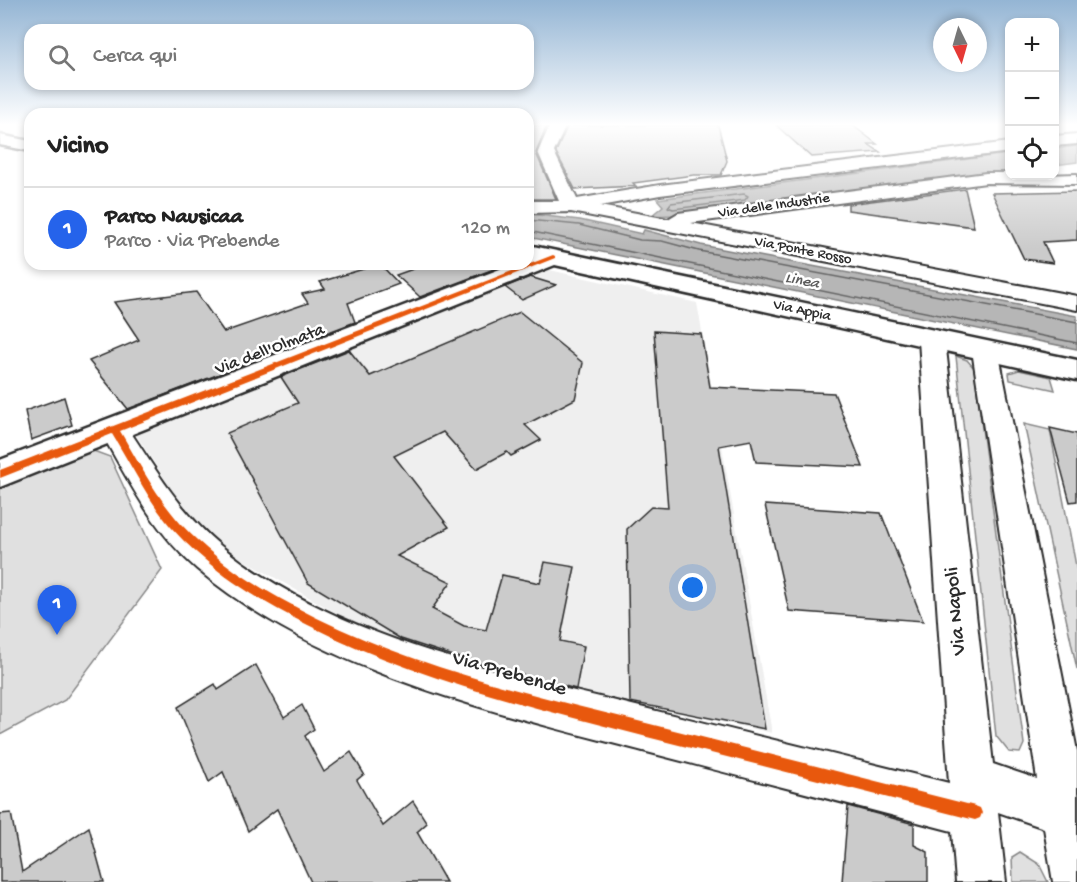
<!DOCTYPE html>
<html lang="it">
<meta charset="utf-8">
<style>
:root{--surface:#fff;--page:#f6f6f6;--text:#222;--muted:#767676;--line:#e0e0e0;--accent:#2563eb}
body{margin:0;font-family:"Gochi Hand",sans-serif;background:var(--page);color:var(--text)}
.controls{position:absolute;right:18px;top:18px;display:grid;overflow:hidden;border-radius:12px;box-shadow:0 3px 9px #0003}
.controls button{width:54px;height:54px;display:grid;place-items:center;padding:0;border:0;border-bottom:2px solid var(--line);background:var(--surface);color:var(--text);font:30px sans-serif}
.compass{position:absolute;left:933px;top:18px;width:54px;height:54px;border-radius:50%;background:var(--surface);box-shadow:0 3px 9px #0003;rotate:175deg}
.you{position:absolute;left:693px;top:588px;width:21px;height:21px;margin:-15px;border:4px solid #fff;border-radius:50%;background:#1a73e8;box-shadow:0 0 0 9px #1a73e833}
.badge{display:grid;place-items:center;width:39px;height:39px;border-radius:50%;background:var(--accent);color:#fff;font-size:20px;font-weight:700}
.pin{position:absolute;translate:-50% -50px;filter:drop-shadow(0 2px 3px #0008)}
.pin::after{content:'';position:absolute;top:32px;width:21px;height:18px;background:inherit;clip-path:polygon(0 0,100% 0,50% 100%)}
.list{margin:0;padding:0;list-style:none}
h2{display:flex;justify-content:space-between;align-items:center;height:78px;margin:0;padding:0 24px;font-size:26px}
h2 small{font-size:20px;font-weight:400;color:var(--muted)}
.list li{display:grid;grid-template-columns:39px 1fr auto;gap:18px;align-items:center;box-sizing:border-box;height:84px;padding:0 24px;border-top:2px solid var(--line)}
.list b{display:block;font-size:22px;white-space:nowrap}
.list p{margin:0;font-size:20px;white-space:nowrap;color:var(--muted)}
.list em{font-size:20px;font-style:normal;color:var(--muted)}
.icon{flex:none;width:33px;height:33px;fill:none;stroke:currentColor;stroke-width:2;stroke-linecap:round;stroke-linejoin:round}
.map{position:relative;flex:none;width:1077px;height:882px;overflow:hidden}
.search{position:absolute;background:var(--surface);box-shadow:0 3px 9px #0003;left:24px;top:24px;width:510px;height:66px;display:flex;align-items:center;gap:15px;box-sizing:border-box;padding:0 21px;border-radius:18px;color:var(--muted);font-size:22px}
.panel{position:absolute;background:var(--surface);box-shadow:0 3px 9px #0003;left:24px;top:108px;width:510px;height:162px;border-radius:18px}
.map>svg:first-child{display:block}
.built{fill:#efefef}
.green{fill:#e0e0e0;stroke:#868686;stroke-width:1.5}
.water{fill:#b6b6b6;stroke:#7e7e7e;stroke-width:1.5}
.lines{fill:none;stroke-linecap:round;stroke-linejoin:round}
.shore{stroke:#636363;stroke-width:1.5}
.building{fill:#cbcbcb;stroke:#2b2b2b;stroke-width:1.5}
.street-casing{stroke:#2b2b2b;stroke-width:4}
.secondary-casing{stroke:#2b2b2b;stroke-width:5}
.street{fill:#fff;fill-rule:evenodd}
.secondary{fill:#fff;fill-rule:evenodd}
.cycleway-casing{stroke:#fff;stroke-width:4}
.cycleway{fill:#e8590c;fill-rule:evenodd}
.labels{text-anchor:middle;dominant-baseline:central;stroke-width:5;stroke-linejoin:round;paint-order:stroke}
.far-street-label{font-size:15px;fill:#2b2b2b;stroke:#fff}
.far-water-label{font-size:16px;font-style:italic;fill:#5c5c5c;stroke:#fff}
.street-label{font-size:18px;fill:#2b2b2b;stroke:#fff}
.near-street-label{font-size:21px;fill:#2b2b2b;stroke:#fff}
</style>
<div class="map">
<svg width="1077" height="882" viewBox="0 0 1077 882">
<rect width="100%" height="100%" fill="#fff"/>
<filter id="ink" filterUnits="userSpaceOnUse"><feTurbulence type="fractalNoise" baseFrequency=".0167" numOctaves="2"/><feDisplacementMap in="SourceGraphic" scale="12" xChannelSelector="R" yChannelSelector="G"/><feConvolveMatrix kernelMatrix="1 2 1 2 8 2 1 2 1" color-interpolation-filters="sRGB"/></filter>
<g filter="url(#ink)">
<polygon class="built" points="545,269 697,303 772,733 406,653 202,536 133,430"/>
<g class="green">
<polygon points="956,356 967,360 974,368 1024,744 1020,753 1009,752 996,736"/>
<polygon points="1019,370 1051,377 1055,390 1010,380 1009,373"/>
<polygon points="1024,424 1050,430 1077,571 1077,669"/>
<polygon points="88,449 110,457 162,570 65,700 0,735 0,485"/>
<polygon points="1020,852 1039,864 1048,882 1013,882 1012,857"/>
</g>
<g class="water">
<polygon points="1077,146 1077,162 1055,165 1055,149"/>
<polygon points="1009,154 1009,171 673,215 651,216 663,206 657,199"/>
<polygon points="529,214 580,220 642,234 644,230 701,245 1077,316 1077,349 528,237"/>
</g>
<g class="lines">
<g class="shore">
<polygon points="744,194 748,196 745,200 673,209 668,207 671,203"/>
<polyline points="528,220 579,225 640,240 662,241 699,251 1077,322"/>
<polyline points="528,231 1077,343"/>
</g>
</g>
<g class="building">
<polygon points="528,125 547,125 536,153 556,199 528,199"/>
<polygon points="568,125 718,125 727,161 721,175 694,175 633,183 636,186 575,189 556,152"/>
<polygon points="776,125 852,125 877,144 868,144 880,152 811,157"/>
<polygon points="965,189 974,227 848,210 848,204"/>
<polygon points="1077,191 1077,240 1043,242 1053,263 1024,259 992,193"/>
<polygon points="380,264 399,284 348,303 355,322 128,409 89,361 139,340 114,302 196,292 224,332 308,303 302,294 325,289 320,282"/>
<polygon points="427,264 507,264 420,297 396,275"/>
<polygon points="530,277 556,285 522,300 505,287"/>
<polygon points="520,312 583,363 575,399 525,425 541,440 511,456 507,452 476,469 443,432 394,456 449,527 397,556 451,582 432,609 464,626 486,630 502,575 540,583 545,562 575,567 560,641 584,646 576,689 472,662 401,639 308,583 227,433 298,403 281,377 349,350 370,376"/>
<polygon points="654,331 701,334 710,387 834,393 863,467 756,462 751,440 719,446 765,729 630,702 627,529 651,507 668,508"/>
<polygon points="64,397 72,425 31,440 25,411"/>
<polygon points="1050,428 1077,434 1077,501 1070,502"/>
<polygon points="765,505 881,513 923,621 789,611"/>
<polygon points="256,665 284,717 302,705 314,729 305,736 324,772 351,752 364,774 357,780 383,826 413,801 427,823 417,832 446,882 311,882 277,809 248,831 223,772 209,782 178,707 215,684 218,690"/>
<polygon points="848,806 914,824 914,845 928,852 928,882 842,882"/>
<polygon points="11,813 22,872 89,827 104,882 0,882 0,814"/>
</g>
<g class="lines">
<defs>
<g id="street">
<polygon points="550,125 566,125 554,152 577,199 660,185 1010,142 1010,152 660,195 600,206 668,219 678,213 986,173 1010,173 1010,176 1077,174 1077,184 986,183 691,223 1077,296 1077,310 571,212 528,213 528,201 559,201 538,152"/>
<polygon points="1077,134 1077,144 1054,146 1054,136"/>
<path d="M 932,332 L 941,334 L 945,340 L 993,764 L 1037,779 L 972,350 L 976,344 L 985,342 L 994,344 L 998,350 L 1077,751 L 1077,882 L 1053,882 L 1044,828 L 998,812 L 1006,882 L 956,882 L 952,831 C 849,804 746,778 643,751 C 493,712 319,672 197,569 C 152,530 128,479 99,429 L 104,422 L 114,418 L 124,422 C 154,467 179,511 221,546 C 334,638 494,671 632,705 C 738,731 843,757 949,783 L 919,340 L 923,334 Z"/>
</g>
<g id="secondary">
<polygon points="0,135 30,141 30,151 0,145"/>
<polygon points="533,246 1077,360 1077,380 555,265 0,487 0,460 513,264 528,264 528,247"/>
</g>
</defs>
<use href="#street" class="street-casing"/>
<use href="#secondary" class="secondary-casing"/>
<use href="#street" class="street"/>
<use href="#secondary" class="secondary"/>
<defs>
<path id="cycleway" d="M 553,255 L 555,256 L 555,258 L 120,431 C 136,458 151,487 171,512 C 183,528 198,541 212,553 C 243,579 279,599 315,617 C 420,669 533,695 646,723 C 756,751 865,778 975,806 L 980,808 L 982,813 L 980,818 L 975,820 C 866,792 756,764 647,737 C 531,707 415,679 308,625 C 272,607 235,586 204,559 C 191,548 177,535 166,521 C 145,494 130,463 112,434 L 0,478 L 0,470 Z"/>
</defs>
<use href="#cycleway" class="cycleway-casing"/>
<use href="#cycleway" class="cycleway"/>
</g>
</g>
<linearGradient id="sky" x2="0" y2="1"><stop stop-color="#94b5d4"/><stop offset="0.5" stop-color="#fff"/><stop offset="1" stop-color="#fff" stop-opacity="0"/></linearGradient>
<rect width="1077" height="249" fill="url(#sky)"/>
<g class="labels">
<g class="far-street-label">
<text transform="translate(774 206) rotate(-8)">Via delle Industrie</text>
<text transform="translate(803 251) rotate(11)">Via Ponte Rosso</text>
<text transform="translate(802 311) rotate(12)">Via Appia</text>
</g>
<g class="far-water-label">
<text transform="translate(802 282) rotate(11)">Linea</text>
</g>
<g class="street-label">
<text transform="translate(270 350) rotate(-21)">Via dell'Olmata</text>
</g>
<g class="near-street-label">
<text transform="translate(957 611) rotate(-95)">Via Napoli</text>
<text transform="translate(509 675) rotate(16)">Via Prebende</text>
</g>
</g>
</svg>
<div class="controls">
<button>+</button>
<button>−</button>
<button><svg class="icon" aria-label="locate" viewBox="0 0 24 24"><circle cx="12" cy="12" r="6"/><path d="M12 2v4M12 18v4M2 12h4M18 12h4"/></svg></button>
</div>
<svg class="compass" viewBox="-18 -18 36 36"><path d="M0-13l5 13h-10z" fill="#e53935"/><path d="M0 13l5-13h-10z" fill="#767676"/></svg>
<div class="you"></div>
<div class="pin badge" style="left:57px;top:635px">1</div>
<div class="search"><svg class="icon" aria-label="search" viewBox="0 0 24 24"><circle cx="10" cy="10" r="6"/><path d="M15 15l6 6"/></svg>Cerca qui</div>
<section class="panel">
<h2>Vicino<small></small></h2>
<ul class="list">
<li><span class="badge">1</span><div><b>Parco Nausicaa</b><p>Parco · Via Prebende</p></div><em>120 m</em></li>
</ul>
</section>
</div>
